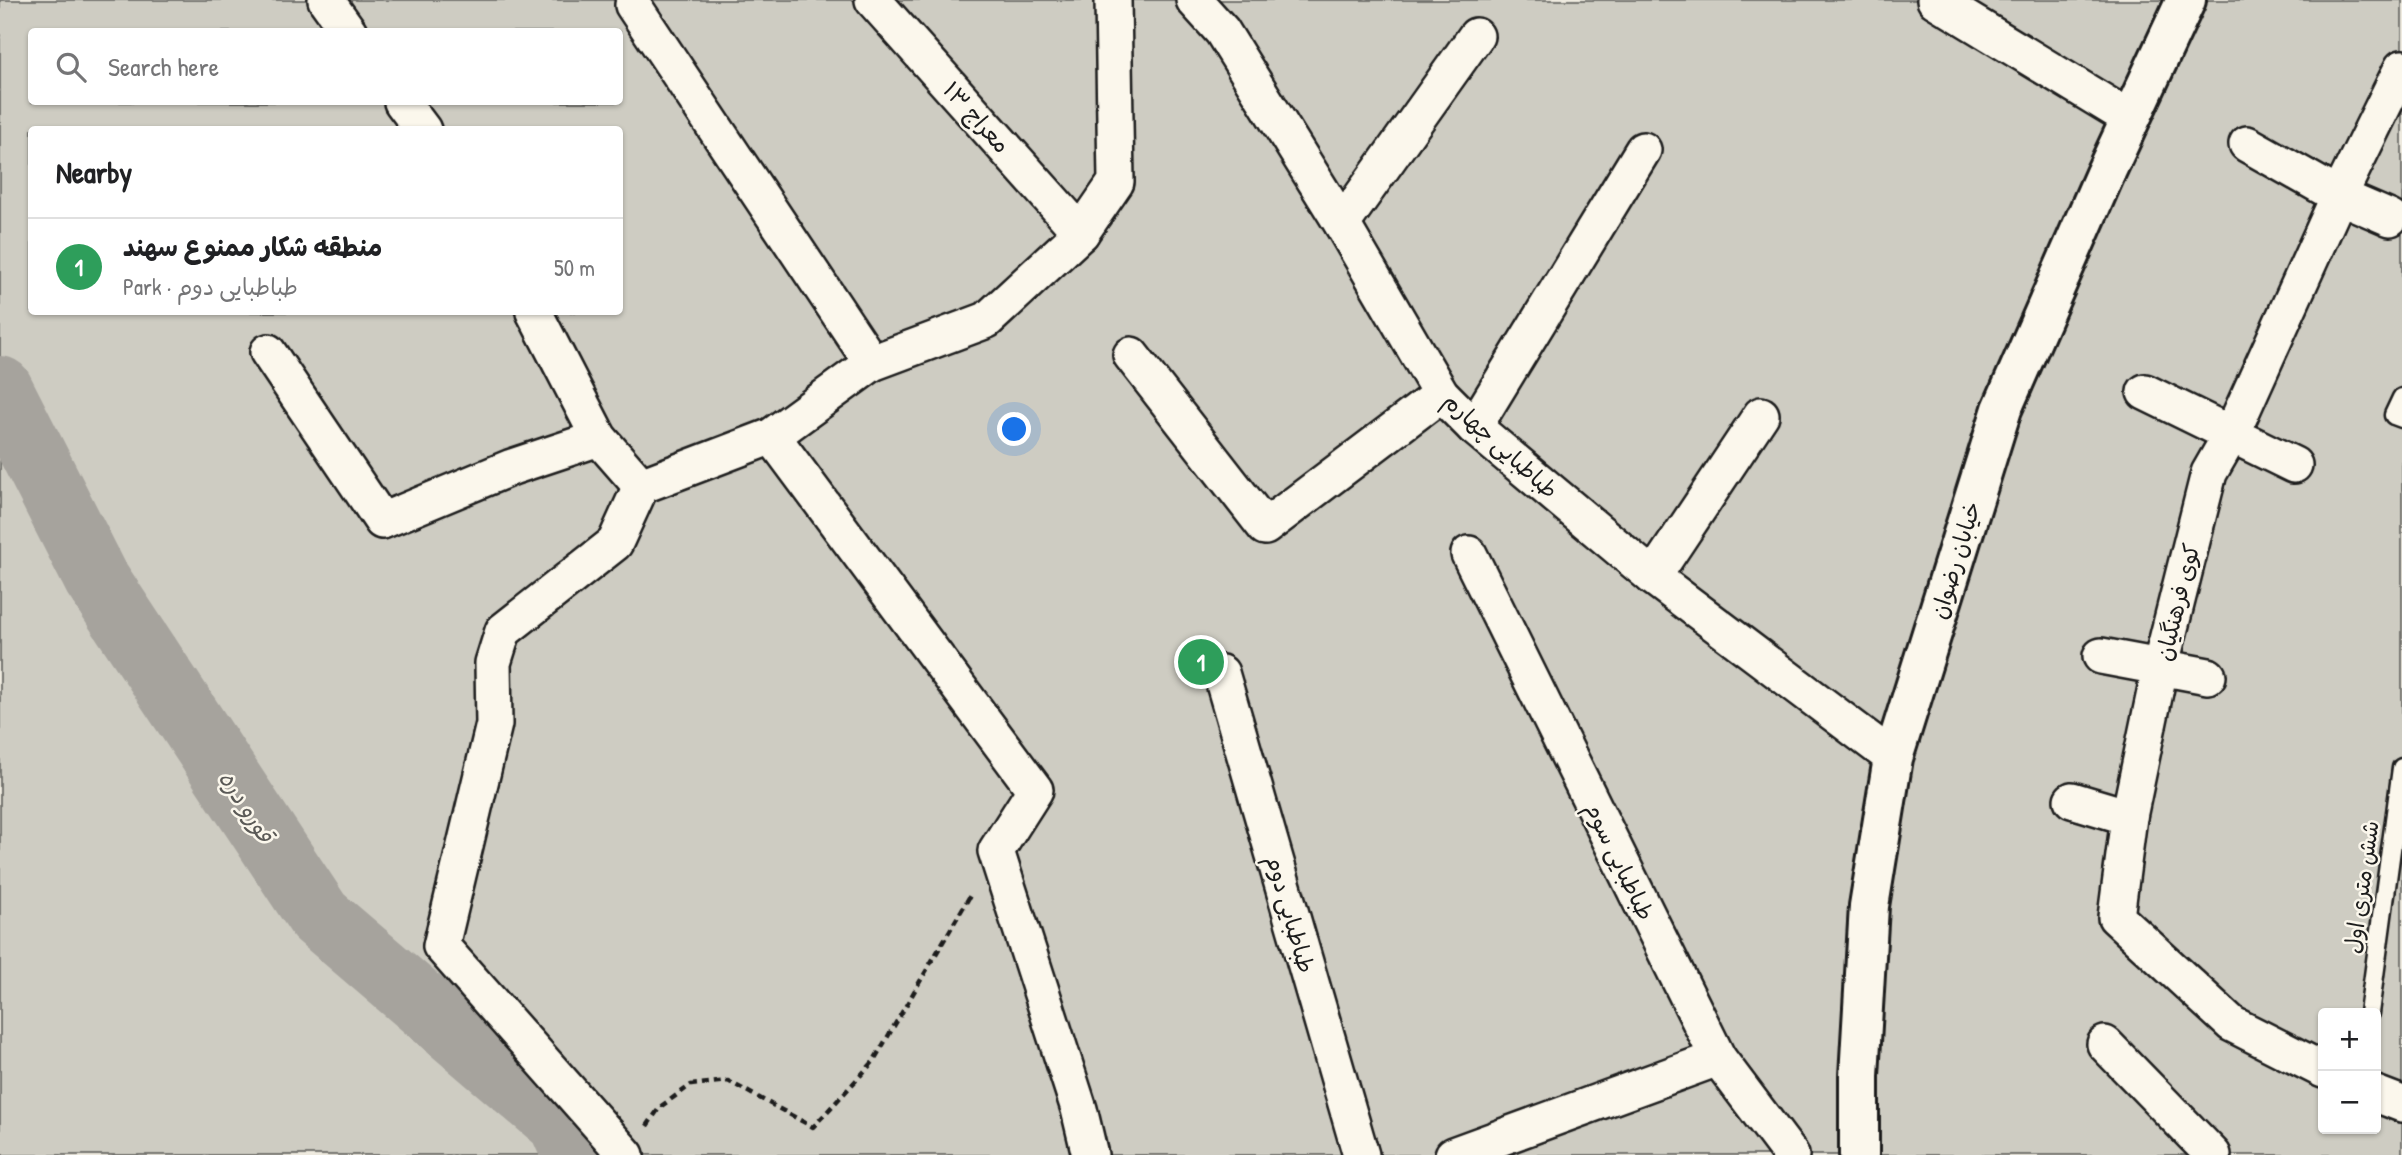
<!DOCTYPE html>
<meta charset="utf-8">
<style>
:root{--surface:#fff;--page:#f2f2f2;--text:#202124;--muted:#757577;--line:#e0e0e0;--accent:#0b8043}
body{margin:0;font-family:"Patrick Hand","Playpen Sans Arabic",sans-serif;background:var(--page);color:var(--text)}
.controls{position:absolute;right:21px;bottom:21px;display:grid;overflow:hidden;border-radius:7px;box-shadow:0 2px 5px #0004}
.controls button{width:63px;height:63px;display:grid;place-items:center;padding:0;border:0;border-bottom:2px solid var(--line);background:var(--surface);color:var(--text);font:35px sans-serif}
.you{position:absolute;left:1015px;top:430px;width:24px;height:24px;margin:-18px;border:5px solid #fff;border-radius:50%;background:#1a73e8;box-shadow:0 0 0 10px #1a73e833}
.badge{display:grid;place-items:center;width:46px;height:46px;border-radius:50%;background:var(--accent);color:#fff;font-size:23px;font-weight:700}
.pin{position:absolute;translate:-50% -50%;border:4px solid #fff;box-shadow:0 2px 7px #0006}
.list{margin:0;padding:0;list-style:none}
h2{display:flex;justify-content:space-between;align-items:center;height:91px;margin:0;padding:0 28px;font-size:30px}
h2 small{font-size:23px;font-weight:400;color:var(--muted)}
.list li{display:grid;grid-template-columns:46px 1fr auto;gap:21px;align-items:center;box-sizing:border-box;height:98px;padding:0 28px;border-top:2px solid var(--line)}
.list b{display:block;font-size:26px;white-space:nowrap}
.list p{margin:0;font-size:23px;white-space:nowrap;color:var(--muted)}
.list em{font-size:23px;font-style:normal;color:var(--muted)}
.icon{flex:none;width:38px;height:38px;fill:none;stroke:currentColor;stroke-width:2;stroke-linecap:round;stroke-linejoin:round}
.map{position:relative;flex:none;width:2402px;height:1155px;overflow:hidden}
.search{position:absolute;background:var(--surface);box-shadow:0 2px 5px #0004;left:28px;top:28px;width:595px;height:77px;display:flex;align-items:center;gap:18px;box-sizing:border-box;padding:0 24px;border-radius:7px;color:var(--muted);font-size:26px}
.panel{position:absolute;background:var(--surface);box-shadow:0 2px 5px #0004;left:28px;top:126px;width:595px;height:189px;border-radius:7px}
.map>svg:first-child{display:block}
.green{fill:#ceccc2;stroke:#75746f;stroke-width:2;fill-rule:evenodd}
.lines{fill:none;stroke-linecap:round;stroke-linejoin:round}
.river{stroke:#a6a39d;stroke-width:66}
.service-casing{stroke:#1c1c1c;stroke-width:23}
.minor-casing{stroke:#1c1c1c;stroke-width:40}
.tertiary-casing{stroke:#1c1c1c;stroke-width:44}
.path{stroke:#1c1c1c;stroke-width:4.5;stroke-dasharray:7 5;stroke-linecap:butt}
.service{stroke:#fbf7ec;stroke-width:18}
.minor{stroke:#fbf7ec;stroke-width:35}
.tertiary{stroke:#fbf7ec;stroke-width:38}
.labels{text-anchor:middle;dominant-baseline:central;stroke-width:5;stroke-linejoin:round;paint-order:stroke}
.street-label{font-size:23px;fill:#1c1c1c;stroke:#fbf7ec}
.water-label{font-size:24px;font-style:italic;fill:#5a5956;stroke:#fbf7ec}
</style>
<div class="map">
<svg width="2402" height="1155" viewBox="0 0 2402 1155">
<rect width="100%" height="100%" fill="#eeeadf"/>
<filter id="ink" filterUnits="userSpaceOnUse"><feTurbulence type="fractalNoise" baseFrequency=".0143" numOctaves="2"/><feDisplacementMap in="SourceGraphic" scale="14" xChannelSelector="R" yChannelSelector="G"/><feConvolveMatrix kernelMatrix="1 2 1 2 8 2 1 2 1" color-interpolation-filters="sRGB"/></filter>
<g filter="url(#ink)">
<path class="green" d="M 0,0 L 2402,0 L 2402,1155 L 0,1155 ZM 32,32 L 620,32 L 620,102 L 32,102 ZM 32,130 L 620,130 L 620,312 L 32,312 ZM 2323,1013 L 2376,1013 L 2376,1129 L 2323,1129 Z"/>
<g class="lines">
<polyline class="river" points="0,389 96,578 319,916 561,1123 575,1155"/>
<defs>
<g id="service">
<polyline points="2402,398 2394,415 2402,418"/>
<polyline points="2369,1013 2402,768"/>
</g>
<g id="minor">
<polyline points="326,0 349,32"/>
<polyline points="873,0 1081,233"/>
<polyline points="1194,0 1222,31 1342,224 1441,394 1474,427 1653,577 1893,758"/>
<polyline points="1935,0 2131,119"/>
<polyline points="633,5 872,363"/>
<polyline points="402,102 423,130"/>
<polyline points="2247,144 2339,196 2390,218"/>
<polyline points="1342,224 1476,36"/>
<polyline points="534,312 599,438 641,486"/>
<polyline points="268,352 382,521 512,467 599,438"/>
<polyline points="1131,355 1265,527 1441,394"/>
<polyline points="2145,392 2294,465"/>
<polyline points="1474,427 1643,150"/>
<polyline points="772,436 1035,790 996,851 1079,1109 1090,1155"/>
<polyline points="1469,554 1718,1058 1791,1155"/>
<polyline points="1653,577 1761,415"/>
<polyline points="2101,656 2208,676"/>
<polyline points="1221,673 1361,1155"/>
<polyline points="2072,800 2129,817"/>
<polyline points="2105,1044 2213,1155"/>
<polyline points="2323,1070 2232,1024 2116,917 2129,817 2160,668 2209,473 2232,433 2339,196 2402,68"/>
<polyline points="2376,1094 2402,1104"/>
<polyline points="626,1155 441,946 494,724 493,663 503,631 615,543 641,486 772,436 872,363 987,320 1081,233 1116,182 1113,0"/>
<polyline points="1453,1155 1718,1058"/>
</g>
<polyline id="tertiary" points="1859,1155 1859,1076 1869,906 1893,758 2002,409 2104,176 2186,0"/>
</defs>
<use href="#service" class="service-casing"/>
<use href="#minor" class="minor-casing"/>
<use href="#tertiary" class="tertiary-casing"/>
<polyline class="path" points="647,1126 660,1107 691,1085 728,1081 813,1127 873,1062 971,894"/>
<use href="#service" class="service"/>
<use href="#minor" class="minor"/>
<use href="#tertiary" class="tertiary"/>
</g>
</g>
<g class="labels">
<g class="street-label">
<text transform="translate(977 117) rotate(48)">معراج ۱۳</text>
<text transform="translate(1501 445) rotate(42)">طباطبایی چهارم</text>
<text transform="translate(1955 560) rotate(-73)">خیابان رضوان</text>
<text transform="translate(2177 602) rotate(-76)">کوی فرهنگیان</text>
<text transform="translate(1620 861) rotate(64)">طباطبایی سوم</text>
<text transform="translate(2361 887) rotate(-82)">شش متری اول</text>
<text transform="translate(1291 914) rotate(74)">طباطبایی دوم</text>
</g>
<g class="water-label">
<text transform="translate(247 806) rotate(57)">قورو دره</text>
</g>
</g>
</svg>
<div class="controls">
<button>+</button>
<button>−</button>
</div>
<div class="you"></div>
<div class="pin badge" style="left:1201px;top:662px;background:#2e9e5b">1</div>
<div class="search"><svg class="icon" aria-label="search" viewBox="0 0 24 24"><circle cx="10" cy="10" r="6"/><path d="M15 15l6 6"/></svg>Search here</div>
<section class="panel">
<h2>Nearby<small></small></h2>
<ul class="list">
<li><span class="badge" style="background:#2e9e5b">1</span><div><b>منطقه شکار ممنوع سهند</b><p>Park · طباطبایی دوم</p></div><em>50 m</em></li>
</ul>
</section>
</div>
